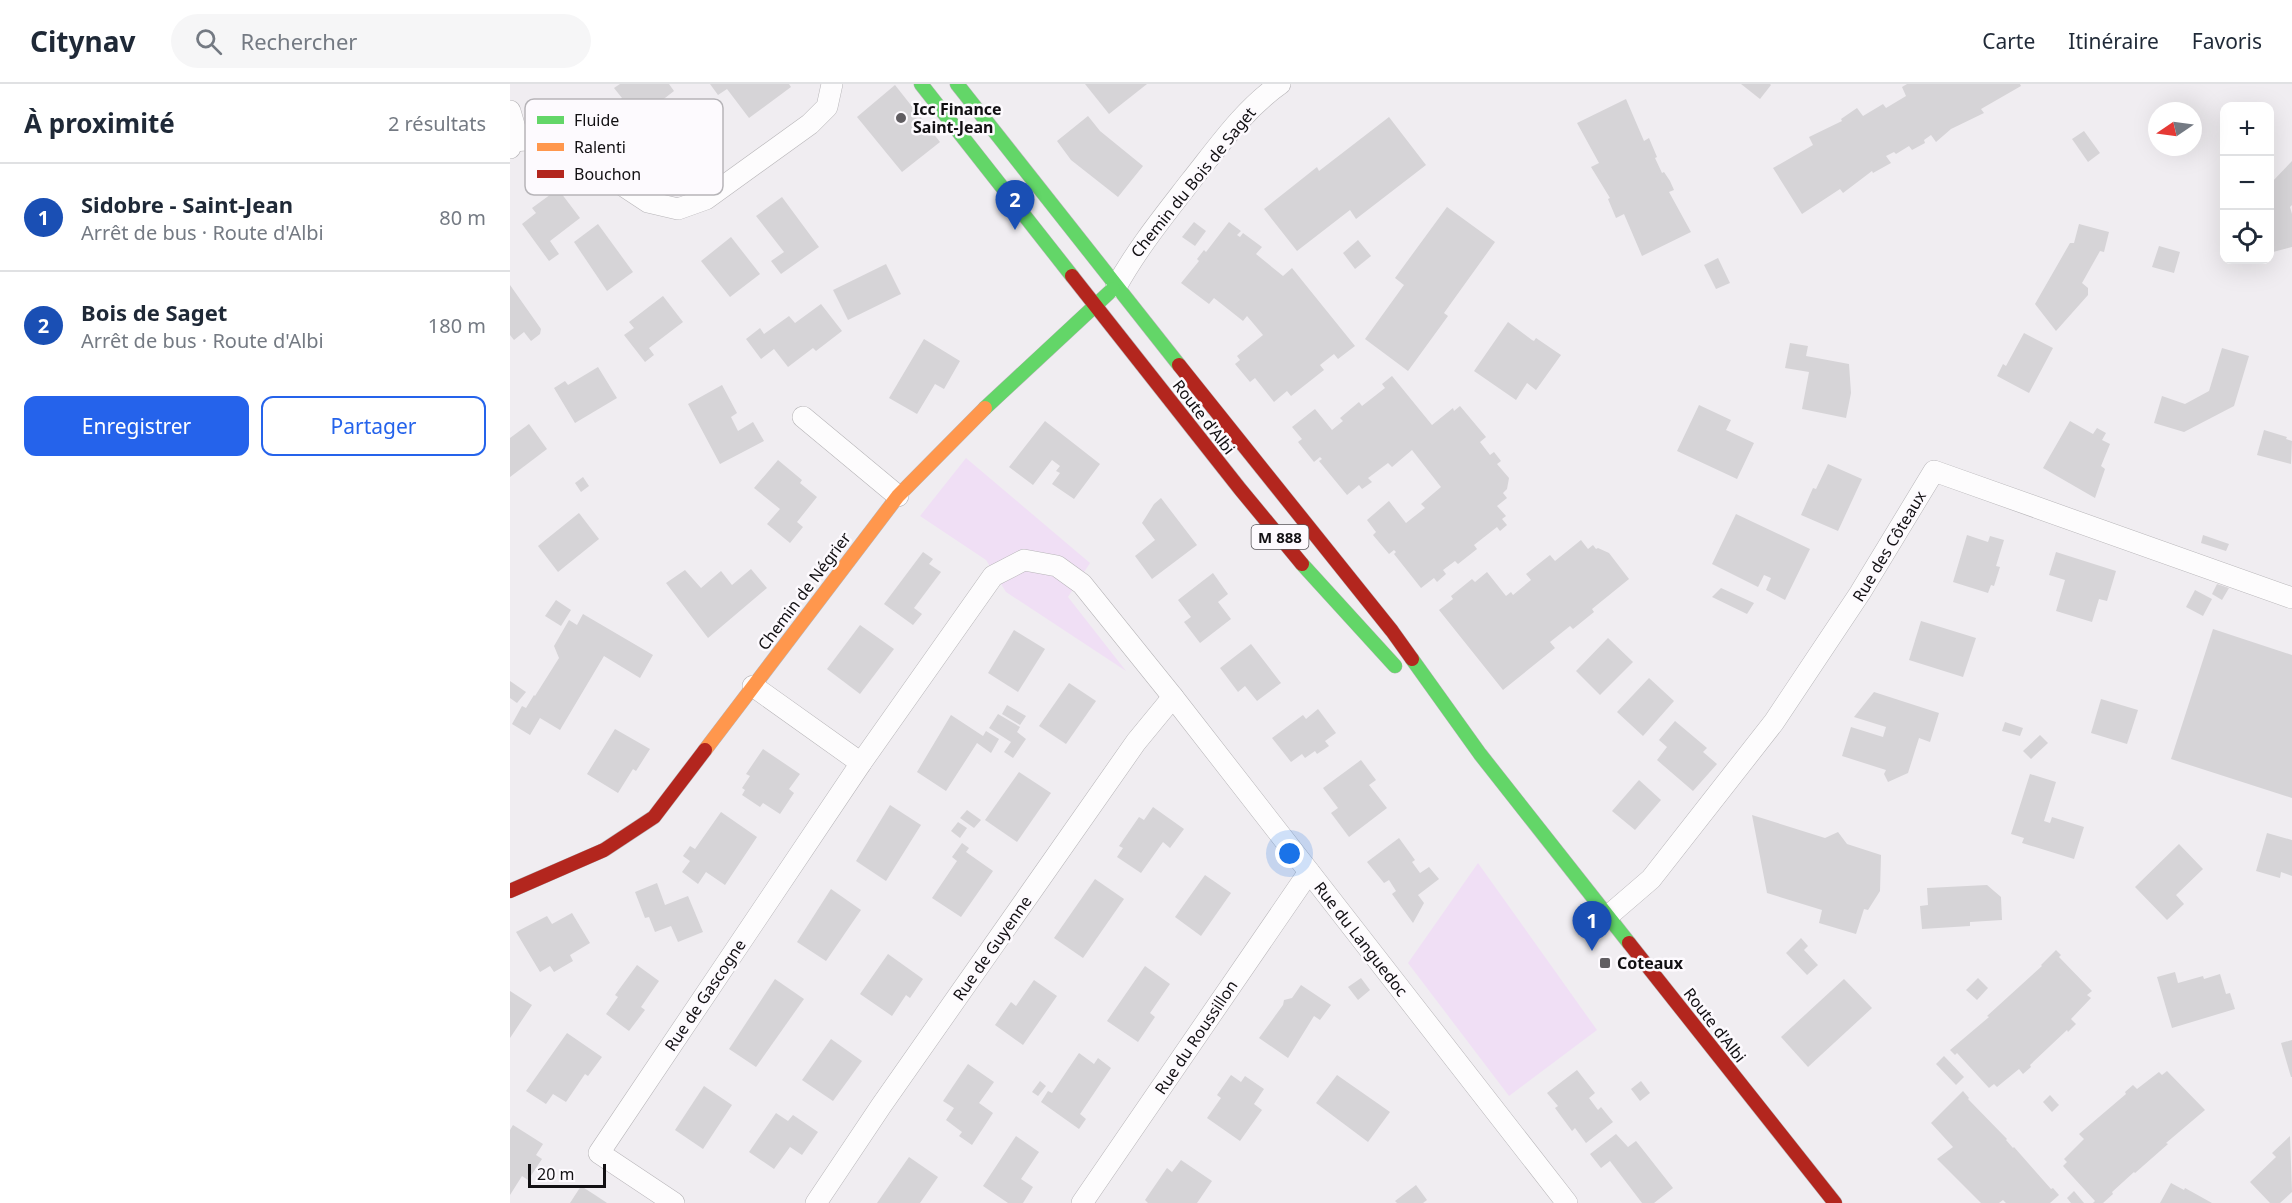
<!DOCTYPE html>
<html lang="fr">
<meta charset="utf-8">
<style>
:root{--surface:#fff;--page:#f6f6f7;--text:#1f2937;--muted:#747a83;--line:#e0e1e3;--accent:#2563eb}
body{margin:0;font-family:"Noto Sans",sans-serif;background:var(--page);color:var(--text)}
.controls{position:absolute;right:18px;top:18px;display:grid;overflow:hidden;border-radius:12px;box-shadow:0 6px 24px #0002}
.controls button{width:54px;height:54px;display:grid;place-items:center;padding:0;border:0;border-bottom:2px solid var(--line);background:var(--surface);color:var(--text);font:30px sans-serif}
.compass{position:absolute;left:1638px;top:18px;width:54px;height:54px;border-radius:50%;background:var(--surface);box-shadow:0 6px 24px #0002;rotate:257deg}
.scale{position:absolute;left:18px;bottom:15px;width:78px;box-sizing:border-box;padding-left:6px;border:3px solid #121013;border-top:0;font-size:16px;line-height:21px;white-space:nowrap;color:#121013;-webkit-text-stroke:4px #fdfafe;paint-order:stroke}
.you{position:absolute;left:780px;top:770px;width:21px;height:21px;margin:-15px;border:4px solid #fff;border-radius:50%;background:#1a73e8;box-shadow:0 0 0 9px #1a73e833}
.badge{display:grid;place-items:center;width:39px;height:39px;border-radius:50%;background:var(--accent);color:#fff;font-size:20px;font-weight:700}
.pin{position:absolute;translate:-50% -50px;filter:drop-shadow(0 2px 3px #0008)}
.pin::after{content:'';position:absolute;top:32px;width:21px;height:18px;background:inherit;clip-path:polygon(0 0,100% 0,50% 100%)}
.list{margin:0;padding:0;list-style:none}
h2{display:flex;justify-content:space-between;align-items:center;height:78px;margin:0;padding:0 24px;font-size:26px}
h2 small{font-size:20px;font-weight:400;color:var(--muted)}
.list li{display:grid;grid-template-columns:39px 1fr auto;gap:18px;align-items:center;box-sizing:border-box;height:108px;padding:0 24px;border-top:2px solid var(--line)}
.list b{display:block;font-size:22px;white-space:nowrap}
.list p{margin:0;font-size:20px;white-space:nowrap;color:var(--muted)}
.list em{font-size:20px;font-style:normal;color:var(--muted)}
.actions{display:flex;gap:12px;padding:18px 24px}
.actions a{flex:1;padding:14px 0;border:2px solid var(--accent);border-radius:12px;text-align:center;font-size:21px;color:var(--accent)}
.actions .main{background:var(--accent);color:#fff}
.icon{flex:none;width:33px;height:33px;fill:none;stroke:currentColor;stroke-width:2;stroke-linecap:round;stroke-linejoin:round}
.map{position:relative;flex:none;width:1782px;height:1119px;overflow:hidden}
header{display:flex;align-items:center;gap:36px;box-sizing:border-box;height:84px;padding:0 30px;background:var(--surface);border-bottom:2px solid var(--line)}
header strong{font-size:28px}
nav{display:flex;gap:33px;margin-inline-start:auto;font-size:21px}
.search{width:420px;height:54px;background:var(--page);display:flex;align-items:center;gap:15px;box-sizing:border-box;padding:0 21px;border-radius:33px;color:var(--muted);font-size:22px}
main{display:flex}
aside{flex:1;background:var(--surface)}
.map>svg:first-child{display:block}
.green{fill:#f0dff5}
.building{fill:#d6d4d7}
.lines{fill:none;stroke-linecap:round;stroke-linejoin:round}
.street-casing{stroke:#b7b5b8;stroke-width:22}
.fast-casing{stroke:#b7b5b8;stroke-width:15}
.slow-casing{stroke:#b7b5b8;stroke-width:15}
.jam-casing{stroke:#b7b5b8;stroke-width:15}
.street{stroke:#fdfcfd;stroke-width:21}
.fast{stroke:#63d668;stroke-width:14}
.slow{stroke:#ff974d;stroke-width:14}
.jam{stroke:#b3261e;stroke-width:14}
.poi-dot{fill:#605d61;stroke:#fdfafe;stroke-width:2}
.labels{text-anchor:middle;dominant-baseline:central;stroke-width:5;stroke-linejoin:round;paint-order:stroke}
.shield{fill:#fdfafe;stroke:#58565a;stroke-width:1.5}
.shield-label{font-size:15px;font-weight:bold;fill:#121013}
.poi-label{font-size:16px;font-weight:bold;fill:#121013;stroke:#fdfafe;text-anchor:start}
.street-label{font-size:16px;fill:#121013;stroke:#fdfafe}
.key{fill:#fdfafe;stroke:#b6b4b8;stroke-width:1.5}
.key-label{font-size:16px;fill:#121013}
</style>
<header>
<strong>Citynav</strong>
<div class="search"><svg class="icon" aria-label="search" viewBox="0 0 24 24"><circle cx="10" cy="10" r="6"/><path d="M15 15l6 6"/></svg>Rechercher</div>
<nav><a>Carte</a><a>Itinéraire</a><a>Favoris</a></nav>
</header>
<main>
<aside>
<h2>À proximité<small>2 résultats</small></h2>
<ul class="list">
<li><span class="badge" style="background:#1a4fb4">1</span><div><b>Sidobre - Saint-Jean</b><p>Arrêt de bus · Route d'Albi</p></div><em>80 m</em></li>
<li><span class="badge" style="background:#1a4fb4">2</span><div><b>Bois de Saget</b><p>Arrêt de bus · Route d'Albi</p></div><em>180 m</em></li>
</ul>
<div class="actions"><a class="main">Enregistrer</a><a>Partager</a></div>
</aside>
<div class="map">
<svg width="1782" height="1119" viewBox="0 0 1782 1119">
<rect width="100%" height="100%" fill="#f0edf1"/>
<g class="green">
<polygon points="456,374 580,479 558,513 616,587 496,508 476,476 410,432"/>
<polygon points="968,779 1087,946 999,1012 898,879"/>
</g>
<g class="building">
<polygon points="110,0 159,0 164,7 106,52 94,37 104,30 99,24 112,14 104,4"/>
<polygon points="200,0 279,0 281,3 239,34 217,5 208,11"/>
<polygon points="575,0 637,0 599,30"/>
<polygon points="1231,0 1260,0 1261,1 1250,15"/>
<polygon points="1397,0 1510,0 1511,2 1471,25 1474,29 1441,45 1426,58 1421,51 1414,56 1415,59 1402,66 1399,62 1386,70 1384,68 1376,72 1381,79 1363,89 1362,87 1333,109 1330,105 1292,130 1263,84 1303,61 1299,53 1332,37 1331,35 1347,24 1353,32 1373,20 1376,24 1396,12 1392,3"/>
<polygon points="385,1 430,58 392,88 347,33"/>
<polygon points="1116,15 1134,57 1139,54 1147,73 1145,74 1152,89 1154,88 1160,97 1164,106 1159,108 1181,148 1132,172 1114,130 1106,134 1098,115 1100,114 1081,83 1089,79 1067,39"/>
<polygon points="578,32 590,47 633,82 608,113 561,76 547,57"/>
<polygon points="879,33 916,81 846,135 840,126 787,167 754,125 807,83 809,87"/>
<polygon points="1574,47 1590,69 1578,78 1562,55"/>
<polygon points="1782,77 1782,121 1780,123 1782,130 1782,163 1763,168 1760,157 1760,100"/>
<polygon points="48,105 70,134 40,157 49,170 39,177 12,140 26,129 22,124"/>
<polygon points="272,113 309,163 271,190 261,177 274,168 246,132"/>
<polygon points="937,123 985,158 934,229 938,232 898,287 855,255 894,201 885,194"/>
<polygon points="684,138 696,147 685,162 672,153"/>
<polygon points="719,138 731,147 727,151 730,153 733,149 752,163 746,170 773,192 782,184 845,262 828,275 824,270 810,281 814,286 781,312 777,307 764,318 745,294 740,298 725,280 730,276 727,272 753,251 737,232 733,237 704,214 699,220 671,199 689,177 687,175 694,166 696,168"/>
<polygon points="88,140 123,188 97,207 64,158"/>
<polygon points="1569,140 1599,148 1594,168 1590,167 1572,199 1578,204 1578,211 1546,247 1525,220 1560,159 1564,159"/>
<polygon points="221,153 250,190 220,213 191,177"/>
<polygon points="848,156 861,172 845,185 833,169"/>
<polygon points="1649,162 1670,168 1664,189 1642,183"/>
<polygon points="1208,174 1220,199 1206,205 1194,181"/>
<polygon points="376,180 391,210 338,236 323,206"/>
<polygon points="0,201 31,245 30,250 21,257 14,248 4,256 0,251"/>
<polygon points="153,212 173,238 139,264 144,271 135,278 114,251 124,244 119,238"/>
<polygon points="311,220 332,247 306,267 303,264 278,283 264,265 251,275 236,255 250,244 254,250 279,232 285,239"/>
<polygon points="998,238 1022,256 1024,257 1026,254 1051,271 1026,306 1017,299 1006,316 964,287"/>
<polygon points="1514,249 1543,264 1519,309 1487,292 1493,280 1496,282"/>
<polygon points="414,255 450,277 434,305 425,300 407,330 379,314"/>
<polygon points="1280,259 1298,262 1296,272 1339,280 1341,309 1336,334 1292,325 1299,288 1275,284"/>
<polygon points="1712,264 1739,272 1724,322 1674,348 1644,339 1652,312 1675,320 1699,307"/>
<polygon points="88,283 107,314 65,339 44,304 55,297 58,301"/>
<polygon points="882,292 922,341 943,324 944,327 950,322 976,353 970,358 980,371 984,368 991,377 987,380 999,394 997,405 993,409 997,414 987,422 996,432 992,435 997,441 990,447 987,443 964,461 967,465 948,480 945,477 933,486 936,490 927,498 924,494 911,504 884,470 886,468 884,466 879,470 863,451 866,448 857,436 879,417 896,439 915,424 911,420 931,403 902,366 882,383 878,379 858,394 862,398 852,405 849,401 837,411 809,377 812,375 810,373 804,378 788,358 792,355 782,343 805,325 822,346 833,337 830,334 849,318 852,322 875,304 872,300"/>
<polygon points="212,301 227,329 221,333 228,347 243,338 254,357 210,380 178,320"/>
<polygon points="1189,321 1221,336 1216,346 1244,359 1227,395 1167,367"/>
<polygon points="535,337 590,380 564,415 542,400 550,389 546,387 550,382 542,376 523,401 499,383"/>
<polygon points="1560,337 1583,350 1587,344 1596,349 1592,356 1600,360 1591,382 1595,385 1585,414 1533,384"/>
<polygon points="19,340 37,365 0,393 0,354"/>
<polygon points="1754,346 1777,353 1776,355 1782,357 1781,380 1747,371"/>
<polygon points="268,376 292,396 290,399 307,413 287,438 293,443 280,459 257,440 270,425 244,404"/>
<polygon points="1318,380 1352,395 1328,447 1291,431 1303,404 1306,405"/>
<polygon points="73,393 79,402 71,408 65,399"/>
<polygon points="651,414 687,461 642,495 625,472 645,456 632,439 644,420"/>
<polygon points="69,429 89,455 48,488 28,462"/>
<polygon points="1226,430 1300,465 1275,516 1256,506 1261,494 1254,491 1248,503 1202,480"/>
<polygon points="1457,451 1478,458 1480,452 1494,456 1486,482 1490,483 1484,502 1481,501 1478,509 1443,498"/>
<polygon points="1693,451 1719,460 1716,467 1691,459"/>
<polygon points="1071,456 1078,465 1083,461 1086,465 1088,464 1099,469 1119,495 1082,525 1084,528 1063,545 1060,542 1040,558 1045,564 993,606 929,526 943,515 941,512 962,495 965,498 977,488 996,512 1001,508 1003,511 1021,496 1016,490 1040,471 1045,477"/>
<polygon points="413,468 423,475 419,480 431,488 404,524 412,530 403,541 374,520"/>
<polygon points="1546,468 1606,487 1597,517 1589,515 1582,538 1546,527 1555,496 1539,491"/>
<polygon points="241,485 257,504 198,554 156,499 175,486 191,504 211,487 222,501"/>
<polygon points="703,489 718,510 708,518 721,535 690,559 674,538 681,533 668,516"/>
<polygon points="1707,500 1719,504 1712,516 1702,510"/>
<polygon points="1211,504 1244,519 1237,530 1202,513"/>
<polygon points="1685,506 1702,515 1693,532 1676,523"/>
<polygon points="46,516 61,526 51,542 35,532"/>
<polygon points="73,530 143,571 130,594 94,572 50,646 30,634 20,651 2,640 12,622 16,624 24,611 25,612 49,574 44,562 59,536 67,541"/>
<polygon points="1411,537 1466,554 1453,593 1399,576"/>
<polygon points="350,541 384,565 350,610 317,585"/>
<polygon points="1703,545 1782,571 1782,714 1661,675"/>
<polygon points="504,546 535,565 508,608 478,589"/>
<polygon points="1098,554 1123,578 1090,611 1066,587"/>
<polygon points="741,560 771,599 747,617 735,602 728,608 710,584"/>
<polygon points="1139,594 1164,617 1133,652 1107,628"/>
<polygon points="0,597 16,608 7,619 0,614"/>
<polygon points="559,599 586,617 556,660 529,642"/>
<polygon points="1364,608 1429,629 1420,658 1409,654 1398,689 1378,698 1374,690 1376,686 1332,672 1341,643 1373,653 1376,643 1344,633"/>
<polygon points="1591,615 1628,626 1617,660 1581,649"/>
<polygon points="497,621 516,632 510,641 492,630"/>
<polygon points="808,625 826,649 815,657 819,662 807,670 805,667 795,674 792,670 781,678 762,654 793,631 796,635"/>
<polygon points="488,630 510,643 507,648 516,655 503,674 494,668 501,658 479,644"/>
<polygon points="441,631 473,652 476,647 489,655 481,669 467,659 436,707 407,688"/>
<polygon points="1165,637 1197,664 1193,668 1207,680 1183,707 1147,676 1157,663 1149,656"/>
<polygon points="1495,638 1513,644 1510,652 1492,647"/>
<polygon points="105,645 140,665 126,687 123,685 108,709 77,690"/>
<polygon points="1530,651 1538,659 1521,675 1513,667"/>
<polygon points="253,665 290,690 279,705 284,709 270,730 253,719 250,723 232,711 235,706 232,704 240,692 236,690"/>
<polygon points="851,676 866,696 859,701 877,724 839,753 821,729 828,724 813,704"/>
<polygon points="509,688 541,709 507,758 475,736"/>
<polygon points="1520,690 1546,698 1534,737 1540,739 1542,733 1574,743 1564,775 1512,759 1514,754 1501,750"/>
<polygon points="1129,696 1151,716 1125,746 1102,727"/>
<polygon points="380,721 411,741 376,797 346,777"/>
<polygon points="643,723 674,745 660,764 653,758 631,789 607,773 613,764 609,762 629,733 634,736"/>
<polygon points="457,726 471,736 464,744 450,734"/>
<polygon points="211,728 247,753 215,801 196,788 188,800 172,788 180,777 173,772 180,762 185,765"/>
<polygon points="1242,731 1315,754 1328,748 1337,760 1371,771 1370,807 1358,826 1354,825 1346,850 1309,839 1312,826 1257,809"/>
<polygon points="448,738 457,744 450,754 441,747"/>
<polygon points="1757,749 1782,756 1782,792 1771,788 1770,794 1746,787"/>
<polygon points="889,754 905,776 902,778 910,789 919,783 929,795 908,811 914,819 903,839 882,810 886,807 879,796 874,799 857,778"/>
<polygon points="452,759 459,764 456,768 483,787 451,833 422,814 447,777 442,773"/>
<polygon points="1669,760 1693,785 1666,811 1674,820 1657,836 1625,803"/>
<polygon points="695,791 721,809 691,852 665,833"/>
<polygon points="585,795 614,815 573,874 544,854"/>
<polygon points="147,799 155,821 178,812 193,848 168,858 161,842 145,848 139,833 135,834 125,808"/>
<polygon points="1477,801 1491,813 1492,836 1460,838 1460,842 1412,845 1410,822 1418,821 1417,804"/>
<polygon points="321,805 351,826 316,877 287,858"/>
<polygon points="62,829 80,859 60,871 63,877 44,888 40,882 30,888 6,848 37,832 42,840"/>
<polygon points="1291,854 1298,862 1294,866 1308,881 1297,891 1276,869"/>
<polygon points="1546,866 1551,871 1549,873 1582,907 1577,911 1581,914 1561,935 1566,940 1558,948 1557,946 1520,981 1521,983 1513,990 1509,985 1487,1003 1484,1000 1479,1004 1447,969 1445,971 1440,966 1479,933 1477,932 1532,882 1531,881"/>
<polygon points="378,870 413,895 400,914 396,911 382,932 350,910"/>
<polygon points="127,881 149,897 131,923 135,926 119,947 96,930 108,913 105,911"/>
<polygon points="635,882 660,900 640,929 645,933 628,958 597,937"/>
<polygon points="1665,888 1668,899 1693,892 1694,895 1710,890 1716,910 1720,909 1725,925 1662,944 1647,893"/>
<polygon points="851,894 860,906 848,916 838,903"/>
<polygon points="1468,894 1478,904 1467,916 1456,906"/>
<polygon points="265,895 294,915 246,983 219,965"/>
<polygon points="1334,895 1362,924 1298,983 1271,953"/>
<polygon points="524,896 547,912 513,961 485,941 501,918 506,922"/>
<polygon points="791,901 821,921 810,936 804,932 778,974 749,954 773,921 774,916 782,914"/>
<polygon points="0,907 22,921 0,954"/>
<polygon points="57,949 92,973 78,992 75,990 56,1018 43,1010 36,1020 16,1007"/>
<polygon points="321,955 352,977 323,1017 292,996"/>
<polygon points="1782,956 1782,993 1781,993 1771,959"/>
<polygon points="569,969 584,980 588,974 601,984 570,1030 576,1035 569,1045 531,1018 538,1007 542,1009"/>
<polygon points="1434,972 1454,993 1446,1001 1426,980"/>
<polygon points="458,980 484,998 469,1019 483,1029 462,1061 449,1052 452,1048 436,1036 444,1024 433,1017"/>
<polygon points="1067,986 1085,1009 1079,1014 1088,1026 1091,1023 1103,1038 1076,1059 1065,1044 1062,1047 1045,1024 1048,1022 1037,1009"/>
<polygon points="1657,987 1695,1026 1656,1059 1658,1060 1625,1089 1624,1088 1602,1108 1603,1110 1593,1119 1583,1119 1585,1117 1553,1082 1557,1078 1554,1075 1574,1055 1569,1050 1616,1010 1615,1008 1623,1001 1627,1005 1649,988 1652,991"/>
<polygon points="721,991 731,998 735,992 754,1005 744,1020 752,1026 730,1057 697,1034 711,1014 707,1011"/>
<polygon points="827,991 880,1028 858,1058 806,1019"/>
<polygon points="530,997 536,1002 528,1012 522,1008"/>
<polygon points="1131,997 1140,1009 1130,1017 1121,1005"/>
<polygon points="194,1002 222,1021 193,1065 165,1046"/>
<polygon points="1453,1007 1459,1014 1458,1015 1497,1055 1496,1056 1503,1064 1504,1063 1541,1105 1543,1104 1549,1111 1540,1119 1496,1119 1493,1116 1489,1119 1471,1119 1427,1075 1443,1063 1421,1039"/>
<polygon points="1540,1011 1549,1021 1542,1028 1533,1018"/>
<polygon points="266,1029 278,1037 283,1031 308,1048 292,1071 280,1063 264,1085 239,1068"/>
<polygon points="3,1041 33,1060 26,1071 32,1075 18,1096 12,1092 0,1111 0,1046"/>
<polygon points="1106,1050 1118,1063 1126,1057 1163,1104 1144,1119 1132,1119 1100,1077 1091,1084 1080,1070"/>
<polygon points="506,1052 529,1068 511,1095 523,1103 513,1119 498,1119 473,1102"/>
<polygon points="1780,1052 1782,1108 1770,1119 1760,1119 1740,1098 1766,1073 1762,1069"/>
<polygon points="399,1073 428,1093 410,1119 367,1119"/>
<polygon points="671,1076 702,1097 687,1119 638,1119 635,1116 657,1084 662,1088"/>
<polygon points="1661,1099 1674,1106 1675,1104 1702,1119 1650,1119"/>
<polygon points="906,1101 917,1116 913,1119 887,1119 885,1117"/>
<polygon points="71,1102 85,1111 97,1119 60,1119"/>
<polygon points="1564,1107 1574,1119 1561,1119 1557,1114"/>
</g>
<g class="lines">
<defs>
<g id="street">
<polyline points="0,27 5,44 0,64"/>
<polyline points="3,57 41,54 138,118 168,125 196,115 300,40 317,23 322,0"/>
<path d="M 606,203 C 627,165 653,133 680,98 C 708,63 733,26 770,0"/>
<polyline points="293,333 388,412"/>
<polyline points="243,602 351,679 483,492 514,476 547,482 572,500 663,613 1057,1119"/>
<polyline points="1098,832 1141,795 1264,638 1350,509 1424,387 1782,514"/>
<polyline points="164,1119 89,1069 351,679"/>
<polyline points="306,1119 371,1022 626,658 663,613"/>
<polyline points="572,1119 799,788"/>
</g>
<g id="fast">
<polyline points="411,0 562,192"/>
<polyline points="447,0 669,281"/>
<polyline points="475,324 603,205"/>
<polyline points="792,480 885,582"/>
<polyline points="902,575 970,670 1119,859"/>
</g>
<polyline id="slow" points="195,666 388,412 475,324"/>
<g id="jam">
<polyline points="562,192 730,405 792,480"/>
<polyline points="669,281 882,547 902,575"/>
<polyline points="0,807 94,766 144,733 195,666"/>
<polyline points="1119,859 1325,1119"/>
</g>
</defs>
<use href="#street" class="street-casing"/>
<use href="#fast" class="fast-casing"/>
<use href="#slow" class="slow-casing"/>
<use href="#jam" class="jam-casing"/>
<use href="#street" class="street"/>
<use href="#fast" class="fast"/>
<use href="#slow" class="slow"/>
<use href="#jam" class="jam"/>
</g>
<g class="poi-dot">
<circle cx="391" cy="34" r="6"/>
<rect x="1089" y="873" width="12" height="12" rx="3"/>
</g>
<g class="labels">
<rect class="shield" x="741.5" y="441" width="57" height="24" rx="4.5"/>
<g class="shield-label">
<text x="770" y="453">M 888</text>
</g>
<g class="poi-label">
<text x="403" y="25">Icc Finance<tspan x="403" dy="18">Saint-Jean</tspan></text>
<text x="1107" y="879">Coteaux</text>
</g>
<g class="street-label">
<text transform="translate(683 98) rotate(-51)">Chemin du Bois de Saget</text>
<text transform="translate(694 333) rotate(52)">Route d'Albi</text>
<text transform="translate(1379 462) rotate(-59)">Rue des Côteaux</text>
<text transform="translate(294 507) rotate(-53)">Chemin de Négrier</text>
<text transform="translate(851 855) rotate(52)">Rue du Languedoc</text>
<text transform="translate(482 864) rotate(-55)">Rue de Guyenne</text>
<text transform="translate(195 911) rotate(-56)">Rue de Gascogne</text>
<text transform="translate(1205 941) rotate(52)">Route d'Albi</text>
<text transform="translate(686 953) rotate(-56)">Rue du Roussillon</text>
</g>
</g>
<rect x="15" y="15" width="198" height="96" rx="9" class="key"/>
<rect x="27" y="32" width="27" height="8" fill="#63d668"/>
<rect x="27" y="59" width="27" height="8" fill="#ff974d"/>
<rect x="27" y="86" width="27" height="8" fill="#b3261e"/>
<g class="key-label">
<text x="64" y="42">Fluide</text>
<text x="64" y="69">Ralenti</text>
<text x="64" y="96">Bouchon</text>
</g>
</svg>
<div class="controls">
<button>+</button>
<button>−</button>
<button><svg class="icon" aria-label="locate" viewBox="0 0 24 24"><circle cx="12" cy="12" r="6"/><path d="M12 2v4M12 18v4M2 12h4M18 12h4"/></svg></button>
</div>
<svg class="compass" viewBox="-18 -18 36 36"><path d="M0-13l5 13h-10z" fill="#e53935"/><path d="M0 13l5-13h-10z" fill="#747a83"/></svg>
<div class="scale">20 m</div>
<div class="you"></div>
<div class="pin badge" style="left:1082px;top:867px;background:#1a4fb4">1</div>
<div class="pin badge" style="left:505px;top:146px;background:#1a4fb4">2</div>
</div>
</main>
